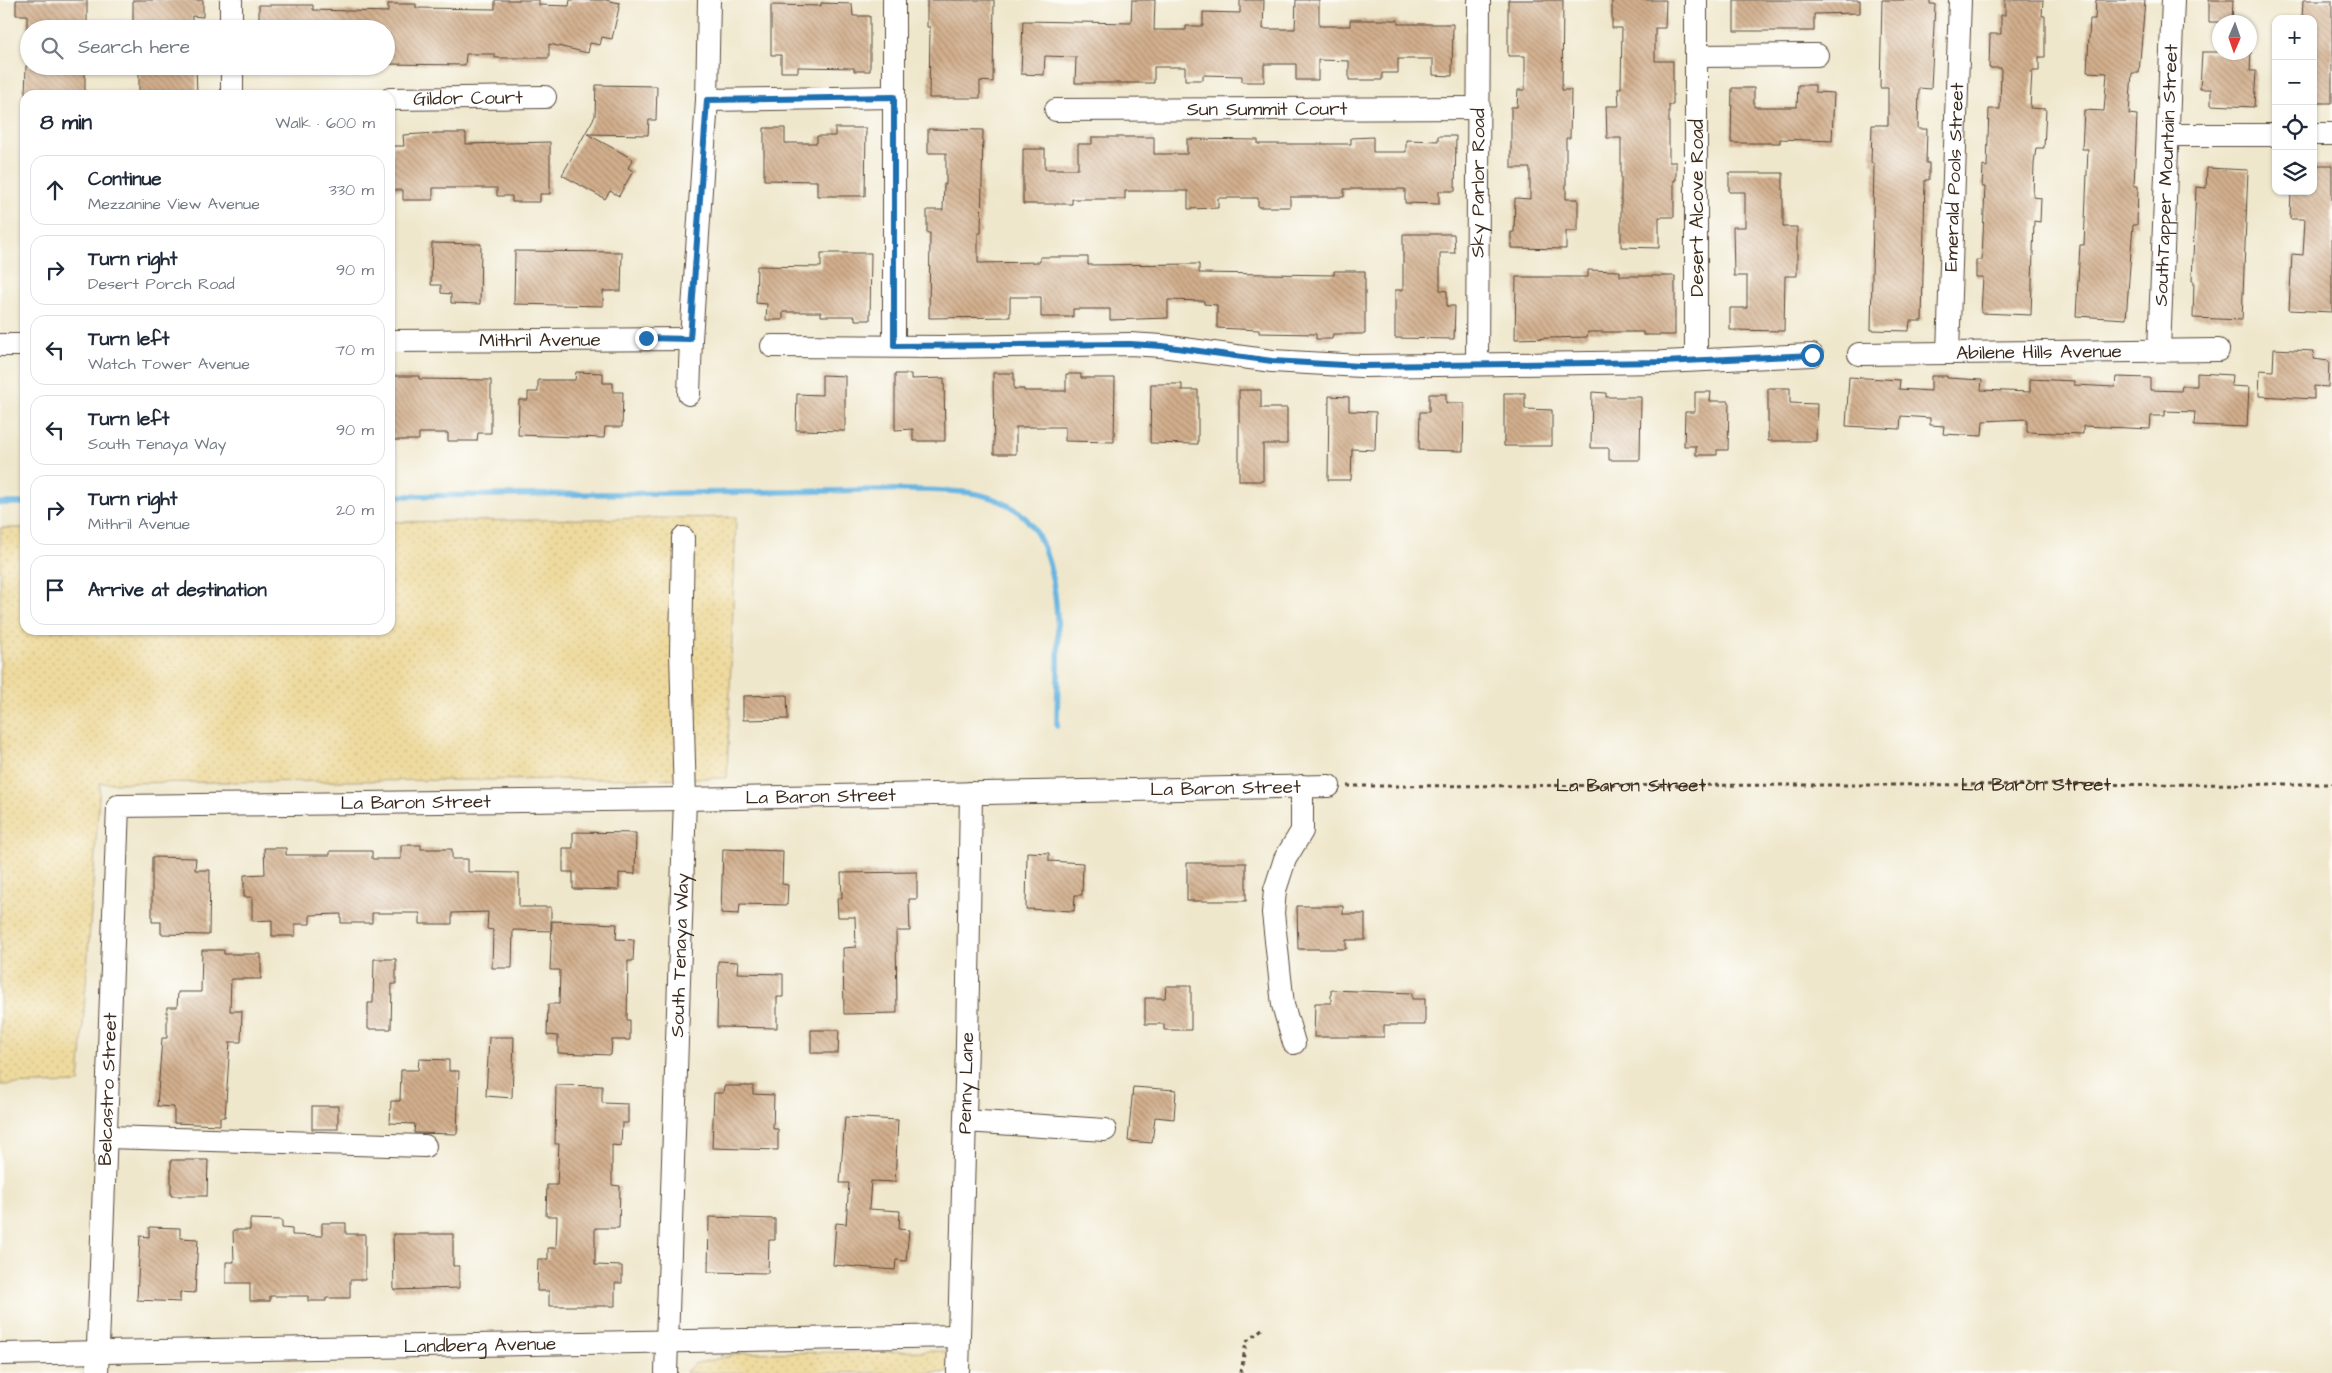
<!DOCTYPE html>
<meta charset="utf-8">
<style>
:root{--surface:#fff;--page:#f2f2f3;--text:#1f2937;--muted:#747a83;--line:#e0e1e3}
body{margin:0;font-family:"Architects Daughter",sans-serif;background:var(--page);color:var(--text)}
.controls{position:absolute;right:15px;top:15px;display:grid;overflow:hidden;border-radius:10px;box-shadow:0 1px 4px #0004}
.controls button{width:45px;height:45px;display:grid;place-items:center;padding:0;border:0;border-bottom:1px solid var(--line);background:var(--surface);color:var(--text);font:25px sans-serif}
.compass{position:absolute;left:2212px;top:15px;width:45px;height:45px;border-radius:50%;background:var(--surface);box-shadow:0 1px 4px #0004;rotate:182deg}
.stop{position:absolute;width:15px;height:15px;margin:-11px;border:4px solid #1f6fb2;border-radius:50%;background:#fff}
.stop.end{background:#1f6fb2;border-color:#fff;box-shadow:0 1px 5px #0008}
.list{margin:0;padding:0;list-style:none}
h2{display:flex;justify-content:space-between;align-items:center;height:65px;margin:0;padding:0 20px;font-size:21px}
h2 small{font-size:16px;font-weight:400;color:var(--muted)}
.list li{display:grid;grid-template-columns:32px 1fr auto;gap:15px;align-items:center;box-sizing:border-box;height:70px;margin:0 10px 10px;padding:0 10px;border:1px solid var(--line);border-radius:15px}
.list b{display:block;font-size:19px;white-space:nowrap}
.list p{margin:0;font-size:16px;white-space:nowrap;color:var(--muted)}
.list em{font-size:16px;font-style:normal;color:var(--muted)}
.icon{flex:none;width:28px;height:28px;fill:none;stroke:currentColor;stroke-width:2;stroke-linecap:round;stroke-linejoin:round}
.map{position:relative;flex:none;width:2332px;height:1373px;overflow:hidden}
.search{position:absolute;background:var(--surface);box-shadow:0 1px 4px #0004;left:20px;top:20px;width:375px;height:55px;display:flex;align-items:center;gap:12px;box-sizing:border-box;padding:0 18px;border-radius:28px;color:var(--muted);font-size:19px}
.panel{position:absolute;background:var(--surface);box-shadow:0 1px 4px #0004;left:20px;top:90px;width:375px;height:545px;border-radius:15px}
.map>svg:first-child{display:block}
.sand{fill:url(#sand-dots);stroke:#94825e}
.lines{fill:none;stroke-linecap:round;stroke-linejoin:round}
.stream{stroke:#67b5e1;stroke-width:5.5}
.building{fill:url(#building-back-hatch)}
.minor-casing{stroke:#564638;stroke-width:24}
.path{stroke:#564638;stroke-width:3;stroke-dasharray:4 4;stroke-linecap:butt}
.minor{stroke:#fff;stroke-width:22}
.route{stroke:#1f6fb2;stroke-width:6}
.labels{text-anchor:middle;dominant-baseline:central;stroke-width:4;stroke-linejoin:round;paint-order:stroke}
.street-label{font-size:19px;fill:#3b2a1e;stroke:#fdfcf7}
</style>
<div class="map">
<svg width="2332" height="1373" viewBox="0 0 2332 1373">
<defs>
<pattern id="sand-dots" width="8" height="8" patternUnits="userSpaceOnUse" patternTransform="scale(1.25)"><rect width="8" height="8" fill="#eeda9e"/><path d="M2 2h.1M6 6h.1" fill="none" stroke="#cdbb88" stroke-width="1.8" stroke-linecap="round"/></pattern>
<pattern id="building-back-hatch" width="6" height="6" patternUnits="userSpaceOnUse" patternTransform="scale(1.25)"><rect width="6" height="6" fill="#d2af8d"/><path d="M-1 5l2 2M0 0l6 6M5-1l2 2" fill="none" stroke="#ac8f73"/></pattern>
</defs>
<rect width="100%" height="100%" fill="#fdfcf7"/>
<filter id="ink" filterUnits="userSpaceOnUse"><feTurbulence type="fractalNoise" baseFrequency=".02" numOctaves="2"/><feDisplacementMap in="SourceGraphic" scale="10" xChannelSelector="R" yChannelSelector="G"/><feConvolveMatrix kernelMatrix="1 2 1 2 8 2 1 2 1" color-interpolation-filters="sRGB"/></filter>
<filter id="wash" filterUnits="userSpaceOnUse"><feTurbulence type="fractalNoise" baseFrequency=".0096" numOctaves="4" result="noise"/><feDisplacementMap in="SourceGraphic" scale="20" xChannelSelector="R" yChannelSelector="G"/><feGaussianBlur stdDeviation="1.12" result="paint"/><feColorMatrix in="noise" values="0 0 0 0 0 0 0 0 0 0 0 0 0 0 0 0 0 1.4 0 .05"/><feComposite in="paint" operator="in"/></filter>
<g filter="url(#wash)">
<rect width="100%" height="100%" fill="#efe7cc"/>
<g class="sand">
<polygon points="736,517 727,778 100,783 79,1083 0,1085 0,528 25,528 25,630 390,630 390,522"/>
<polygon points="948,1351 948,1373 685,1373 694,1364 743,1353"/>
</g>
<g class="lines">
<g class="stream">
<path d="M 390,496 C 513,495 637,494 760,492 C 827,492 896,487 963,492 C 981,493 1004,501 1019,512 C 1069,552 1057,667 1057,726"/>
<polyline points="0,503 25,503"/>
</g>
</g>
<g id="blocks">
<g class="building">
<polygon points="16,0 87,0 87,29 27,29 27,15 16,15"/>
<polygon points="133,0 203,0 203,17 192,16 192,29 133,29"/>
<polygon points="495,0 539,0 539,5 569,6 570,0 605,0 620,3 612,39 602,37 600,45 590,43 588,53 549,44 549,58 495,58 495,54 466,54 465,65 386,64 386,29 259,29 259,5 313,5 313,10 388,12 388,4 416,4 416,8 495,9"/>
<polygon points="927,0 994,0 993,82 980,81 980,98 929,98 930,27 927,27"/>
<polygon points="1132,0 1155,0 1154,30 1186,30 1186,26 1203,26 1203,12 1240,13 1240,0 1264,0 1263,29 1295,29 1296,0 1319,0 1319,26 1350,26 1350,20 1398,20 1398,24 1453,24 1452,76 1433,75 1433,59 1398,59 1398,73 1382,73 1382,80 1349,80 1349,61 1318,60 1318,80 1296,80 1296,64 1264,64 1264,82 1242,82 1242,76 1203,75 1203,80 1185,80 1185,67 1154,67 1154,83 1075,83 1076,57 1045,56 1044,75 1021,74 1023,21 1131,23"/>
<polygon points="1508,0 1563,0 1562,90 1571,90 1570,138 1566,138 1566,199 1578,199 1578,231 1566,231 1566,249 1511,248 1511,232 1514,232 1515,198 1530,199 1530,168 1511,168 1511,107 1517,107 1518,90 1525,90 1525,56 1508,56"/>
<polygon points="1612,0 1666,0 1665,28 1655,28 1655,61 1673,61 1673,105 1669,105 1669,162 1676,162 1676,180 1674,180 1674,217 1659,217 1659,248 1621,247 1621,138 1607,138 1606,106 1619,106 1618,88 1621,88 1622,28 1612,28"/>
<polygon points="1734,0 1860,0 1860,13 1814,14 1814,31 1734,31"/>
<polygon points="1882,0 1930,0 1930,4 1935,4 1931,89 1919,88 1918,129 1927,129 1926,163 1929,163 1929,180 1925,180 1922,321 1910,321 1909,331 1871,330 1874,163 1871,163 1872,125 1888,125 1888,88 1880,88"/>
<polygon points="2005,0 2043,0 2042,16 2045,16 2045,57 2039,57 2039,71 2032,71 2030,108 2046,109 2044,148 2036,148 2034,164 2033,197 2041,198 2040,222 2034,221 2031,315 1981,313 1983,277 1976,277 1976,260 1982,260 1985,187 1982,187 1983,166 1987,167 1989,109 2000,109 2001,68 1989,68 1990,34 2001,34 2001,15 2005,15"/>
<polygon points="2096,0 2145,0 2139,73 2132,73 2129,114 2137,115 2134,186 2138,186 2137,225 2133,225 2126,319 2076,316 2080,245 2084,245 2088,149 2082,149 2084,110 2104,111 2107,73 2087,72 2090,19 2095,19"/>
<polygon points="2209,0 2233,0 2232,22 2209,22"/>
<polygon points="2303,0 2332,0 2332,103 2313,103 2313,19 2302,19"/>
<polygon points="821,3 852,4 853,16 870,16 870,71 854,71 854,68 798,67 798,72 781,72 781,55 771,55 771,5 821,6"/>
<polygon points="2202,52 2251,52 2250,71 2256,71 2254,107 2211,105 2211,89 2200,89"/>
<polygon points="26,66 85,66 85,95 25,95"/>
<polygon points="139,66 196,66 197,95 139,95"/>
<polygon points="596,85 657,86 656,120 649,120 648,135 587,134 633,159 628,168 633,171 619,196 610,191 605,199 562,175 595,116"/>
<polygon points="1798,85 1815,85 1815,92 1834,93 1832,141 1780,139 1780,143 1731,143 1732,88 1754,88 1754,107 1797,107"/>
<polygon points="764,128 785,128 785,143 817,143 817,136 835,136 835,128 866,128 865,196 817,196 817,181 764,180"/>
<polygon points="928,129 983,130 981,233 978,233 978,263 1040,262 1040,257 1088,257 1088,265 1199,264 1199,273 1334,275 1334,271 1365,271 1365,334 1333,334 1332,339 1316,339 1316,334 1259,333 1259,330 1217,328 1217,305 1204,304 1204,301 1168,300 1168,318 1110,320 1110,309 1073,309 1073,317 1041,317 1041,297 1010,297 1010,317 929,318 930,233 927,233 927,210 943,210 944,184 946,184 946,153 928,153"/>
<polygon points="437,133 466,133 466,144 550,142 550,194 540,194 540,202 512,202 512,196 497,196 497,188 433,188 433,200 403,200 403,190 390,190 390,155 393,155 393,146 404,146 403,135"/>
<polygon points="1438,136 1456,136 1455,191 1439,191 1439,204 1405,203 1405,189 1344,189 1344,197 1290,197 1290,207 1258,207 1258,198 1218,198 1218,208 1188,209 1188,191 1125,191 1125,199 1072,199 1072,204 1023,204 1023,149 1045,149 1045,169 1078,169 1078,144 1092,144 1092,137 1154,137 1154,154 1187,154 1187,139 1258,140 1258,144 1351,144 1351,138 1373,137 1373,152 1406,152 1406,140 1438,141"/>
<polygon points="2313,165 2332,165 2332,312 2289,310 2292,254 2303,255 2305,219 2290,219 2291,191 2313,191"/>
<polygon points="2207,168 2248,170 2242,320 2193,318 2194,281 2192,281 2196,187 2206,188"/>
<polygon points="1729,173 1783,173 1783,227 1797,227 1797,276 1785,276 1784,331 1730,330 1730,308 1747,308 1747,276 1734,276 1733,227 1745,227 1745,192 1729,192"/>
<polygon points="1403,234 1454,234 1455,253 1440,253 1440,290 1447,291 1447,306 1455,306 1454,339 1395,338 1395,290 1403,290"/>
<polygon points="432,243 481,244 480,304 451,303 451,294 441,293 441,285 431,285"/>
<polygon points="515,251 622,252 621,291 603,291 603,306 514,304"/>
<polygon points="821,253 871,253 870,320 855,320 855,316 821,316 821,312 783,312 783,320 766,320 767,304 756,303 757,266 821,267"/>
<polygon points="1588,270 1620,271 1620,276 1675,276 1675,335 1643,335 1643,332 1588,332 1587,337 1515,339 1516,277 1588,277"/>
<polygon points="2274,349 2314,351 2313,359 2329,361 2328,387 2314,386 2314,399 2259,396 2260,370 2273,371"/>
<polygon points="576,372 603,373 603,383 613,383 613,392 623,392 622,427 605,427 604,438 518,435 519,400 528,400 528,392 538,392 538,380 575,380"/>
<polygon points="993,373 1014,373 1014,389 1024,389 1024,391 1066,391 1066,374 1081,374 1081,378 1115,378 1114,442 1065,441 1065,427 1016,427 1016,454 994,454"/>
<polygon points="2197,373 2232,375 2231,386 2249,387 2247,427 2194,425 2195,412 2165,411 2165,416 2151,416 2150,429 2083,426 2083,434 2027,432 2027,419 1983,421 1982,436 1943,434 1944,426 1930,425 1930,418 1901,416 1900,429 1846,426 1849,377 1900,380 1899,389 1931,391 1931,376 1947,376 1947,378 1982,380 1981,390 2030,392 2030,379 2074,381 2074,385 2115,387 2116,377 2150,378 2150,390 2181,391 2182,386 2197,386"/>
<polygon points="895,374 911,374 911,379 944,378 945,441 913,441 913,429 895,430"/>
<polygon points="822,375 845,376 845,431 796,430 797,394 822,395"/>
<polygon points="390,376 419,376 419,379 491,380 491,433 478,433 477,441 448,441 448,433 419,433 419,440 390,440"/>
<polygon points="1151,384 1182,384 1182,390 1198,390 1198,444 1150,443"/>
<polygon points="1768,388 1790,388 1790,403 1817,404 1816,441 1768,441"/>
<polygon points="1239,390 1261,390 1261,408 1287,408 1287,444 1263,444 1263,481 1239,481"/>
<polygon points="1592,392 1606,393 1606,397 1641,397 1640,460 1609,460 1609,448 1591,448"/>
<polygon points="1695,392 1711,392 1710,401 1729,401 1728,450 1717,450 1717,455 1696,455 1696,446 1684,446 1685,412 1695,412"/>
<polygon points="1504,393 1525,393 1525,409 1552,410 1552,446 1504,446"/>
<polygon points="1429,394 1446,394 1446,403 1464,403 1463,451 1419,450 1420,412 1429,412"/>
<polygon points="1329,396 1349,397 1349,411 1376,412 1375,450 1352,449 1351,480 1328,480"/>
<polygon points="787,695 788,719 743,720 743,696"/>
<polygon points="573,832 636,833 635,874 619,873 619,890 573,889 573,872 563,872 563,848 573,848"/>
<polygon points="401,845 421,845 421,849 452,849 452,859 468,859 468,872 519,873 519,907 551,907 551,931 513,930 512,968 492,968 493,930 487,929 488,912 452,913 452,924 420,924 420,913 372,913 372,923 341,923 341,914 310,915 310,924 295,924 295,936 272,936 272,920 252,921 252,897 244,897 244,875 265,874 264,848 286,848 286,855 330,855 330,851 372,851 372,859 401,859"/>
<polygon points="723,849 783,851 782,884 788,885 787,905 740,904 739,914 721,913"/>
<polygon points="1027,852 1049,853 1049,861 1083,863 1082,895 1075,895 1074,911 1026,909"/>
<polygon points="152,857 196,858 195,870 210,870 209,935 161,934 161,922 152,922"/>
<rect x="1187" y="863" width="59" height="38"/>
<polygon points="917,872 917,899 909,899 910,931 896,931 897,1013 844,1014 843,948 856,947 855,917 838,917 837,898 842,898 841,873"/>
<polygon points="1297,906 1343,906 1343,914 1365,914 1365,940 1346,940 1346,949 1298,949"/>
<polygon points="552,921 617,924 616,939 634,940 633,961 628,961 627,1020 630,1020 630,1040 612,1040 611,1055 558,1053 558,1036 547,1035 548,1004 559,1004 560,970 550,970"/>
<polygon points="202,950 224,950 224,954 261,954 261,979 231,979 230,1011 242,1011 241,1042 230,1042 225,1117 220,1117 220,1125 174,1123 174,1107 157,1106 162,1038 167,1038 167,1007 177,1007 178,992 201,992"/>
<polygon points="374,959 396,959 396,984 392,984 391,1029 368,1029 368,1003 373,1003"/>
<polygon points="718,961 738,962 737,973 783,974 783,997 777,997 777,1028 717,1027"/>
<polygon points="1166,986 1191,986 1191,1030 1164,1030 1164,1024 1145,1024 1145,998 1165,998"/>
<polygon points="1331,990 1412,993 1412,999 1425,999 1425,1025 1384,1025 1384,1037 1314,1037 1315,1003 1331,1003"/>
<polygon points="811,1030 839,1030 838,1053 811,1053"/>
<polygon points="489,1037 514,1037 512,1098 486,1096"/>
<polygon points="419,1059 449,1060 449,1071 459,1071 457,1134 414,1133 415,1124 390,1123 391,1101 400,1101 401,1070 418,1070"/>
<polygon points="556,1085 602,1086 602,1103 628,1104 628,1123 622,1123 621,1146 612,1145 612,1185 620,1186 619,1228 595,1228 595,1265 622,1266 622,1283 615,1283 615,1306 549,1306 549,1291 537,1291 538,1259 548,1259 548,1248 556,1248 557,1216 546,1216 547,1185 557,1185 559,1144 555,1144"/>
<polygon points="724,1086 753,1086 753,1094 774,1095 773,1129 778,1129 778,1150 712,1148 714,1093 723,1093"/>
<polygon points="1133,1087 1176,1090 1174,1119 1155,1117 1152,1143 1128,1141"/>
<rect x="312" y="1106" width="26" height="23"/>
<polygon points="845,1117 898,1120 895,1182 871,1181 869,1209 900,1211 899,1229 909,1230 906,1261 896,1260 895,1270 833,1265 836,1223 846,1224 849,1183 840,1183"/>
<polygon points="171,1160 208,1160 207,1196 171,1196"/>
<polygon points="709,1217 775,1219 775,1240 769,1240 768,1273 708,1272"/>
<polygon points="250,1219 282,1220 282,1228 292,1229 292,1235 322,1236 322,1223 346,1223 346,1234 365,1234 365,1280 350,1280 350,1298 326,1298 326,1301 308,1301 308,1296 270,1296 270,1301 250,1301 250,1283 226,1283 226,1262 234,1262 233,1230 250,1230"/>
<polygon points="149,1227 180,1228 180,1238 198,1239 195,1293 180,1292 180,1302 137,1300 140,1236 149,1237"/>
<polygon points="393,1234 453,1234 453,1266 459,1266 459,1288 394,1290"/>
</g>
</g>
</g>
<g filter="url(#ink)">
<use href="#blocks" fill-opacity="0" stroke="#564638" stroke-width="1"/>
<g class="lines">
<defs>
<g id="minor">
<polyline points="231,0 231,29"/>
<polyline points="894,0 894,346"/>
<polyline points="1696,0 1696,359"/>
<polyline points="1697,56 1817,55"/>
<polyline points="232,66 232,95"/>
<path id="s2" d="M 390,99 L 545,97"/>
<polyline points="707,100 894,97"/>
<path id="s3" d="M 1056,110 L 1479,108"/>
<polyline points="2313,134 2332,134"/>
<polyline points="2168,135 2276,135"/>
<path id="s4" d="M 390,341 L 691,339"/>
<polyline points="0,345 25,345"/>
<polyline points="772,346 946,347 1130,344 1162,346 1272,361 1361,366 1663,362 1812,355"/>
<path id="s5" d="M 2159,350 L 2173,0"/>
<path id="s6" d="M 1948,353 L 1960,0"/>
<path id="s7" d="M 1859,354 L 2218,350"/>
<path id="s8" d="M 1477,364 L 1479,1"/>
<polyline points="689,394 691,339 707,100 709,0"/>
<polyline points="1294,1043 1283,1005 1273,913 1275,890 1285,859 1302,831 1302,786"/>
<polyline points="965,1121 1105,1130"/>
<polyline points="107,1137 425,1146"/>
<path id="s9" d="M 0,1354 L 959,1336"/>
<path id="s10" d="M 97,1373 L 118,806 L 685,799 L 1329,786"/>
<path id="s11" d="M 666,1373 L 685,799 L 681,652 L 683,538"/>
<path id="s12" d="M 958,1373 L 967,1044 L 971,793"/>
</g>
</defs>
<use href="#minor" class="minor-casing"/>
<g class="path">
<path id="s1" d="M 1347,786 L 2332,784"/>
<polyline points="1241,1373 1246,1342 1262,1329"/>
</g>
<use href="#minor" class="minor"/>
</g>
</g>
<g class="lines" filter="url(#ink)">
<polyline class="route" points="646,338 690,339 707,100 894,97 894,346 1130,344 1162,346 1272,361 1361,366 1663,362 1812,355"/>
</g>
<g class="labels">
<g class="street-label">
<text stroke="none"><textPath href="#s2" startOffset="78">Gildor Court</textPath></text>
<text stroke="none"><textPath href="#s3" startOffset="211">Sun Summit Court</textPath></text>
<text stroke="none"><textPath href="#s5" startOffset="175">SouthTapper Mountain Street</textPath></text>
<text stroke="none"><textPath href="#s6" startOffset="176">Emerald Pools Street</textPath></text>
<text stroke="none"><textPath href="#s8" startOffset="181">Sky Parlor Road</textPath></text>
<text transform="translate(1697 208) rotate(-90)">Desert Alcove Road</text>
<text stroke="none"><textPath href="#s4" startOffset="150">Mithril Avenue</textPath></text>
<text stroke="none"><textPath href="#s7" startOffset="180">Abilene Hills Avenue</textPath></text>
<text stroke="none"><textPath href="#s1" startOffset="689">La Baron Street</textPath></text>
<text stroke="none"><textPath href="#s1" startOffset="284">La Baron Street</textPath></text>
<text stroke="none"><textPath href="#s10" startOffset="1675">La Baron Street</textPath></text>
<text stroke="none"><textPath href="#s10" startOffset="1270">La Baron Street</textPath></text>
<text stroke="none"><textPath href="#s10" startOffset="865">La Baron Street</textPath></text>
<text stroke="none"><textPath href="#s11" startOffset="418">South Tenaya Way</textPath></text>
<text stroke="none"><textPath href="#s12" startOffset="290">Penny Lane</textPath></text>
<text stroke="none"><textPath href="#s10" startOffset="284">Belcastro Street</textPath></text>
<text stroke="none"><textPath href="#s9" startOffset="480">Landberg Avenue</textPath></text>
</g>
</g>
</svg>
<div class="controls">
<button>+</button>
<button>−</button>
<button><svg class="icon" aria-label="locate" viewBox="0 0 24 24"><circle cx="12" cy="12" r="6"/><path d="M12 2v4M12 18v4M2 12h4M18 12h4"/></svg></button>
<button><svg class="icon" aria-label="layers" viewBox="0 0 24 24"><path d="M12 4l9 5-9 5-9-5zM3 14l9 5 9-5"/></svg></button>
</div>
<svg class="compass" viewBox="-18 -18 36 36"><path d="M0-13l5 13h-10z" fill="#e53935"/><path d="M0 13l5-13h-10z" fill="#747a83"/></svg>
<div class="stop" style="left:1812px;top:355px"></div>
<div class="stop end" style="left:646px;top:338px"></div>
<div class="search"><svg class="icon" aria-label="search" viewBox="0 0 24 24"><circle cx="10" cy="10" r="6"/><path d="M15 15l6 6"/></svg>Search here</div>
<section class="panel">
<h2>8 min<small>Walk · 600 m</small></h2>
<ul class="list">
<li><svg class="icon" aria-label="ahead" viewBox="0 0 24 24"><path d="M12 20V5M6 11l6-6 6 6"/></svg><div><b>Continue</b><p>Mezzanine View Avenue</p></div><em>330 m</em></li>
<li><svg class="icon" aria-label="right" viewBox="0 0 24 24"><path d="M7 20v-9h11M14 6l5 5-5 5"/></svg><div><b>Turn right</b><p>Desert Porch Road</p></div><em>90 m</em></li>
<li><svg class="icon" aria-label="left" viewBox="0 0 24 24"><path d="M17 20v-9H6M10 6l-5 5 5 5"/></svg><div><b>Turn left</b><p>Watch Tower Avenue</p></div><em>70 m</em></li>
<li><svg class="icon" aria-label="left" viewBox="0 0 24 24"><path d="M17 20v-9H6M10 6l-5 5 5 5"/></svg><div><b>Turn left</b><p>South Tenaya Way</p></div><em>90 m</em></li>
<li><svg class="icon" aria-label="right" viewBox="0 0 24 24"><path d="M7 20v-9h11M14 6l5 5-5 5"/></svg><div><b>Turn right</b><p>Mithril Avenue</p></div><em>20 m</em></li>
<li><svg class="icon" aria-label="arrive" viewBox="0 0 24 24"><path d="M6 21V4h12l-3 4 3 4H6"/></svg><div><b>Arrive at destination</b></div></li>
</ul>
</section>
</div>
